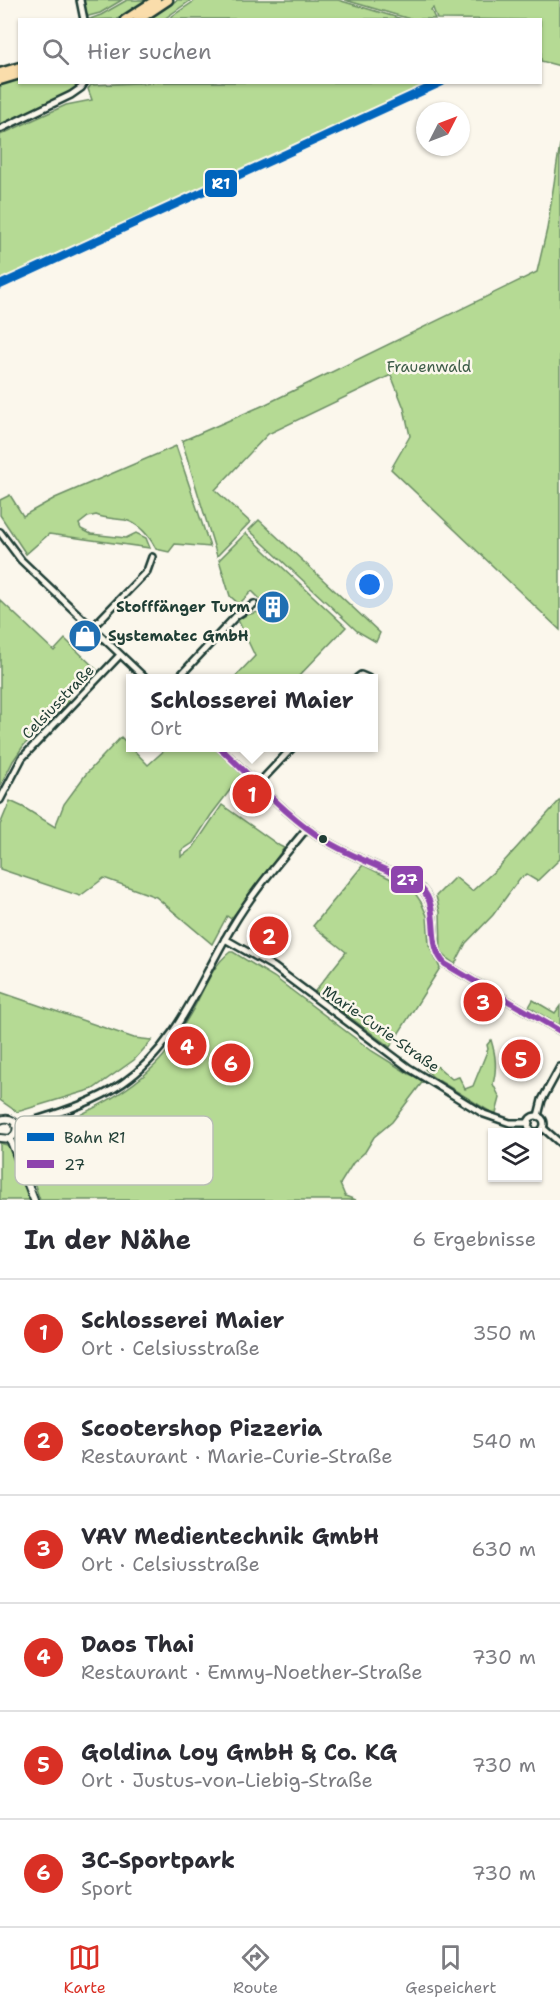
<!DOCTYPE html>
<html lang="de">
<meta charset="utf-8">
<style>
:root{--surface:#fff;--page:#f2f2f3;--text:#2b2b33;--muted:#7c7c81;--line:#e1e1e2;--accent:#d93025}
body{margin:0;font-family:"Shantell Sans",sans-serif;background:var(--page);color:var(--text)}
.controls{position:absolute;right:18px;bottom:18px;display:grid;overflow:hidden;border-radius:0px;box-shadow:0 2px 4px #0004}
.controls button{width:54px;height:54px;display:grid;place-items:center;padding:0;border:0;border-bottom:2px solid var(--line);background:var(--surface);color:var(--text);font:30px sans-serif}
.compass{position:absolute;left:416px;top:102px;width:54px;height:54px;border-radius:50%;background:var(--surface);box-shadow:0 2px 4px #0004;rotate:48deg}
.you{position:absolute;left:370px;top:585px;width:21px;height:21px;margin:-15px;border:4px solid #fff;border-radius:50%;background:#1a73e8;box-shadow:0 0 0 9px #1a73e833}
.badge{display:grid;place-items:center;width:39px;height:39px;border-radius:50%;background:var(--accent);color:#fff;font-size:20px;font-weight:700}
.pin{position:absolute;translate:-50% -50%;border:3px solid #fff;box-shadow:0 2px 6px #0006}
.popup{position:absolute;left:126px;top:674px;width:252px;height:78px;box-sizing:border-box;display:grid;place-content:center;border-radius:0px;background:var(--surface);filter:drop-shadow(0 2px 4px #0005);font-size:20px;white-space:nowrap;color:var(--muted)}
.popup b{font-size:22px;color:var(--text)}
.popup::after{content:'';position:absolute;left:50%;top:100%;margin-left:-12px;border:12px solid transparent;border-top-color:var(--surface)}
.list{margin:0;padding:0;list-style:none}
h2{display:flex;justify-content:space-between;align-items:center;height:78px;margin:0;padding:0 24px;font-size:26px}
h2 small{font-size:20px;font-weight:400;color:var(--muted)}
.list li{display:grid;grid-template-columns:39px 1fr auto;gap:18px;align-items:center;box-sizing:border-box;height:108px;padding:0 24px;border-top:2px solid var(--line)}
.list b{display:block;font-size:22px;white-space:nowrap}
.list p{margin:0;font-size:20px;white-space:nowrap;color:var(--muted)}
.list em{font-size:20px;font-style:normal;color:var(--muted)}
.icon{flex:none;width:33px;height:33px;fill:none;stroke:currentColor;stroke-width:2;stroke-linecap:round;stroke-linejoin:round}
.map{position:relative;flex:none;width:560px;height:1200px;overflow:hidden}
.search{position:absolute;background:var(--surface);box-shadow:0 2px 4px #0004;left:18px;right:18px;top:18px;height:66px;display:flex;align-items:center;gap:15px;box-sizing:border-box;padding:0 21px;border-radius:0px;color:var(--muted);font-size:22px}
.sheet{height:726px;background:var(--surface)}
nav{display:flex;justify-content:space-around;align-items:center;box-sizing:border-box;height:84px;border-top:2px solid var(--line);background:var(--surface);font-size:16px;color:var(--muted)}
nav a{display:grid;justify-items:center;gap:3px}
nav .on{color:var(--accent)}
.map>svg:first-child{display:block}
.green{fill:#b5da94;stroke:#6a8c64;stroke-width:1.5}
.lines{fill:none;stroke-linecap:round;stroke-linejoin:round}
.minor-casing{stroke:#1f3d34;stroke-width:10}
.tertiary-casing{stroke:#1f3d34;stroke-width:10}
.trunk-casing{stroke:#1f3d34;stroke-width:13}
.minor{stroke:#fbf7ec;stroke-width:5}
.tertiary{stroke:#fbf7ec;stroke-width:6}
.trunk{stroke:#faddab;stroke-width:8}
.bus-1-casing{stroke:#fbf7ec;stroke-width:10}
.bus-1{stroke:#8e44ad;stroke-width:6}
.rail-1-casing{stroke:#fbf7ec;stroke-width:12}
.rail-1{stroke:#0065bd;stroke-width:8}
.bus-dot{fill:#1f3d34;stroke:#fbf7ec;stroke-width:2}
.labels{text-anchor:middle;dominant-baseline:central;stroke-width:5;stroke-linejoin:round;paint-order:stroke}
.park-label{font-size:15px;fill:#3d5c47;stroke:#fbf7ec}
.poi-label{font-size:15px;font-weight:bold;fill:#1f3d34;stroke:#fbf7ec;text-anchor:end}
.street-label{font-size:15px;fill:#1f3d34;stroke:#fbf7ec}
.key{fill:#fbf7ec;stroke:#b9bfb5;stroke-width:1.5}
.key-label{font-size:16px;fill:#1f3d34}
.line-badge{stroke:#fbf7ec;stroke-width:2}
.badge-label{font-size:16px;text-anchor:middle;font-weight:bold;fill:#fff}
</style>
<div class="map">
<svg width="560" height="1200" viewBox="0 0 560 1200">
<rect width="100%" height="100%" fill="#fbf7ec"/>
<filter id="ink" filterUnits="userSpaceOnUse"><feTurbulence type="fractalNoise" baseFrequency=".0167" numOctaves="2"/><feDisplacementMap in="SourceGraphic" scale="12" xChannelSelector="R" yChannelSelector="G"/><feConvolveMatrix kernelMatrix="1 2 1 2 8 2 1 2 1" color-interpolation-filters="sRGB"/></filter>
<g filter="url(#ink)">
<g class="green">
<polygon points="82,0 122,0 100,13 85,17"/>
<polygon points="127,0 149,0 117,19 87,20 101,15"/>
<polygon points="177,0 191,0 164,19 148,19"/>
<polygon points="196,0 338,0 402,19 168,19"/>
<polygon points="345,0 560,0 560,66 541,61 540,20 437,19 433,8 431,10 435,19 410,19"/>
<polygon points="19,79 20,82 83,83 70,94 0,126 0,85"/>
<polygon points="159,82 433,82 433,83 317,139 0,282 0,135 66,105 92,100 88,89 91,85"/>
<polygon points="560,144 560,630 391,469 410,436 404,408 391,375 268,434 215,490 250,522 217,556 182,441 264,405 537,272 547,229"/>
<path d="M 176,446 L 210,547 L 175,544 L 169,552 L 156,549 C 150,537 139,523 125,520 C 114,518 106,519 96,515 L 88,517 L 79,524 L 81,529 L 91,534 L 126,538 L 136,533 L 146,538 L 150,548 L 49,534 L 26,554 L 0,515 L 0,500 L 10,495 L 23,516 L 55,498 Z"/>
<polygon points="259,520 380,633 376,642 357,631 249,530"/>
<polygon points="246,533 346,627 297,678 234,678 255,656 238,620 246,615 259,612 261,600 252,591 239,604 230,596 219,560"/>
<polygon points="0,600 54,651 65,639 97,670 82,685 73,689 68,701 24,745 13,761 0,787"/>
<polygon points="121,737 148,765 167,748 215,748 243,773 211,815 193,843 181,851 181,857 193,848 222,805 280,846 284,848 231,919 227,916 212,944 156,897 104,878 80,896 0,869 0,825 10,801 23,807 55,827 64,804 86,774"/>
<polygon points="560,800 560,859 537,881 527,875 520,878 493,915 466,943 455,964 448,959 441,952 440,912 436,896 455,877 472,891 499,867"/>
<polygon points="363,865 413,890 421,902 427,916 429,945 440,968 390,1047 315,991 346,952 313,926"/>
<path d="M 230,952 L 233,952 L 274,977 L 372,1051 L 409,1074 L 424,1080 L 392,1122 L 374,1137 L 365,1152 L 353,1163 L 340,1184 L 345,1196 L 356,1200 L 40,1200 L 23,1150 L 30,1137 C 75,1118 126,1097 160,1060 C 171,1048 179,1032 188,1018 C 202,997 209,968 230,952 Z"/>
<polygon points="0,992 134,1038 152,1040 134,1060 93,1089 17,1112 0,1100"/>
<polygon points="533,1000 555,1013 560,1006 560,1026 529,1007"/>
<path d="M 491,1040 C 496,1056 497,1068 493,1084 L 500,1098 L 496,1113 L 489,1111 L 433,1077 L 425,1069 L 428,1064 L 438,1067 L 452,1079 L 459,1077 L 465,1089 L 473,1086 L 488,1049 L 487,1045 Z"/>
<polygon points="0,1143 7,1145 12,1150 30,1200 0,1200"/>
</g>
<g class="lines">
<defs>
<g id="minor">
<polyline points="80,0 84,20"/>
<polyline points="0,129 71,95 81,88 85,82"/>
<polyline points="0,532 21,560 145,678"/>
<polyline points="92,628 147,571 152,557"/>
<polyline points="178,678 236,616 254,604"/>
<polyline points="357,678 361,675 368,678"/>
<path d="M 220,748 C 254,779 287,817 326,841 C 346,853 367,862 388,871 C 399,876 412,880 421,888 C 442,909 425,944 445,964 L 560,1031"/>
<polyline points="259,783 292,748"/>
<polyline points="0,800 22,758 120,655"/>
<polyline points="225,939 274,967 409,1068 484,1114 510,1123 529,1123"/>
<polyline points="538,1116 542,1100 560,1067"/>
<circle cx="536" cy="1124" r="8"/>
<path d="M 17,1126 C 54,1114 90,1105 123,1083 C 178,1045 199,982 232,927 C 253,891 281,860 307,828"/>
<polyline points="543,1128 560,1143"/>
</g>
<g id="tertiary">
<path d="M 0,1120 C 15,1114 23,1130 10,1139 L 0,1138"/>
<polyline points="10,1139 34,1200"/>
</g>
<g id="trunk">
<polyline points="125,20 156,0"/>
<polyline points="138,20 168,0"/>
<polyline points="0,73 20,67"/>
<polyline points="0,80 20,74"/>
</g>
</defs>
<use href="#minor" class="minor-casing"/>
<use href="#tertiary" class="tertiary-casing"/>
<use href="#trunk" class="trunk-casing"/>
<use href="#minor" class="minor"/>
<use href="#tertiary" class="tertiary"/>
<use href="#trunk" class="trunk"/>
<defs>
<path id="bus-1" d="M 220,748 C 254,779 287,817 326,841 C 346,853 367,862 388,871 C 399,876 412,880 421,888 C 442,909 425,944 445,964 L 560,1031"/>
</defs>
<use href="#bus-1" class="bus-1-casing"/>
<use href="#bus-1" class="bus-1"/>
<defs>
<polyline id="rail-1" points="0,285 442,82"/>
</defs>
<use href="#rail-1" class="rail-1-casing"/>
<use href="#rail-1" class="rail-1"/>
</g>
</g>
<defs>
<symbol id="building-disc" viewBox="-11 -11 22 22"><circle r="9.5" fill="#1f6fb2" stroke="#fbf7ec"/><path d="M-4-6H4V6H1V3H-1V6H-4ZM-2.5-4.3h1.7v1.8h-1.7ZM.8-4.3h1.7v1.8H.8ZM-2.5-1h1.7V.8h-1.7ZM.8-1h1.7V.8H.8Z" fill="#fff"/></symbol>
<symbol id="shop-disc" viewBox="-11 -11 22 22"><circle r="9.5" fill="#1f6fb2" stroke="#fbf7ec"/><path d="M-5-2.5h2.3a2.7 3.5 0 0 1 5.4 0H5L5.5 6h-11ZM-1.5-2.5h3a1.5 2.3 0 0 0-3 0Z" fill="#fff"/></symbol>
</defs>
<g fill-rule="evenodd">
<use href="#building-disc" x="254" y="588" width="38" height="38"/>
<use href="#shop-disc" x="66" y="617" width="38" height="38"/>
</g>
<circle class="bus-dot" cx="323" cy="839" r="5"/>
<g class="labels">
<g class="park-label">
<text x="429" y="367">Frauenwald</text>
</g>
<g class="poi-label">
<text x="250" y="607">Stofffänger Turm</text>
<text x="108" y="636" text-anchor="start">Systematec GmbH</text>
</g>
<g class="street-label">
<text transform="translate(58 702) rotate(-46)">Celsiusstraße</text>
<text transform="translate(381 1029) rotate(35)">Marie-Curie-Straße</text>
</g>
</g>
<rect x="15" y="1116" width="198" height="69" rx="9" class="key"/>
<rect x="27" y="1133" width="27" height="8" fill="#0065bd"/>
<rect x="27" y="1160" width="27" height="8" fill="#8e44ad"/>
<g class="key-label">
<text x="64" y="1143">Bahn R1</text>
<text x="64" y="1170">27</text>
</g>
<g class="line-badge">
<rect x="204" y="169" width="34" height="29" rx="6" fill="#0065bd"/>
<rect x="390" y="865" width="34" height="29" rx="6" fill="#8e44ad"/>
</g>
<g class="badge-label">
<text x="221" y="189">R1</text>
<text x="407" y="885">27</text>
</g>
</svg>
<div class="controls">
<button><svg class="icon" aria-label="layers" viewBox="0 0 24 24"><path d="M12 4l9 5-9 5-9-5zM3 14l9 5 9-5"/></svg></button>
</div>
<svg class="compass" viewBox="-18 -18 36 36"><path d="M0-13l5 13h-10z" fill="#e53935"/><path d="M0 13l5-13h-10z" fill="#7c7c81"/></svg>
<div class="you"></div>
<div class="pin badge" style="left:252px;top:794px">1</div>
<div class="popup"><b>Schlosserei Maier</b>Ort</div>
<div class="pin badge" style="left:269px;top:936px">2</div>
<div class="pin badge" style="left:483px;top:1002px">3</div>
<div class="pin badge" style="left:187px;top:1046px">4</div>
<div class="pin badge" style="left:521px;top:1059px">5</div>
<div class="pin badge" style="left:231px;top:1063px">6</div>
<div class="search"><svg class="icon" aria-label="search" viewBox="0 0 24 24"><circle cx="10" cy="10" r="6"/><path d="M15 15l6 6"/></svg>Hier suchen</div>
</div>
<section class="sheet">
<h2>In der Nähe<small>6 Ergebnisse</small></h2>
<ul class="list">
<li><span class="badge">1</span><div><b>Schlosserei Maier</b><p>Ort · Celsiusstraße</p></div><em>350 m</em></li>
<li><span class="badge">2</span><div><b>Scootershop Pizzeria</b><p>Restaurant · Marie-Curie-Straße</p></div><em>540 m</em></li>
<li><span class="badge">3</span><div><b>VAV Medientechnik GmbH</b><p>Ort · Celsiusstraße</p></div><em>630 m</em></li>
<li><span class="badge">4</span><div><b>Daos Thai</b><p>Restaurant · Emmy-Noether-Straße</p></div><em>730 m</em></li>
<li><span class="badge">5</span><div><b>Goldina Loy GmbH &amp; Co. KG</b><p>Ort · Justus-von-Liebig-Straße</p></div><em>730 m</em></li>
<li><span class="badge">6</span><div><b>3C-Sportpark</b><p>Sport</p></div><em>730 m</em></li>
</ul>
</section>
<nav>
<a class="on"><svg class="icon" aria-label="map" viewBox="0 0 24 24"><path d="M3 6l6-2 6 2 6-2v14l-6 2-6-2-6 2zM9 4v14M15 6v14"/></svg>Karte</a>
<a><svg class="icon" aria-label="directions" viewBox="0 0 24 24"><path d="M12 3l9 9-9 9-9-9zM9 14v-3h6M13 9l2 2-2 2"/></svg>Route</a>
<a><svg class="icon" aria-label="saved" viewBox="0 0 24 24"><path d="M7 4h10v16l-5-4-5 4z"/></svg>Gespeichert</a>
</nav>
